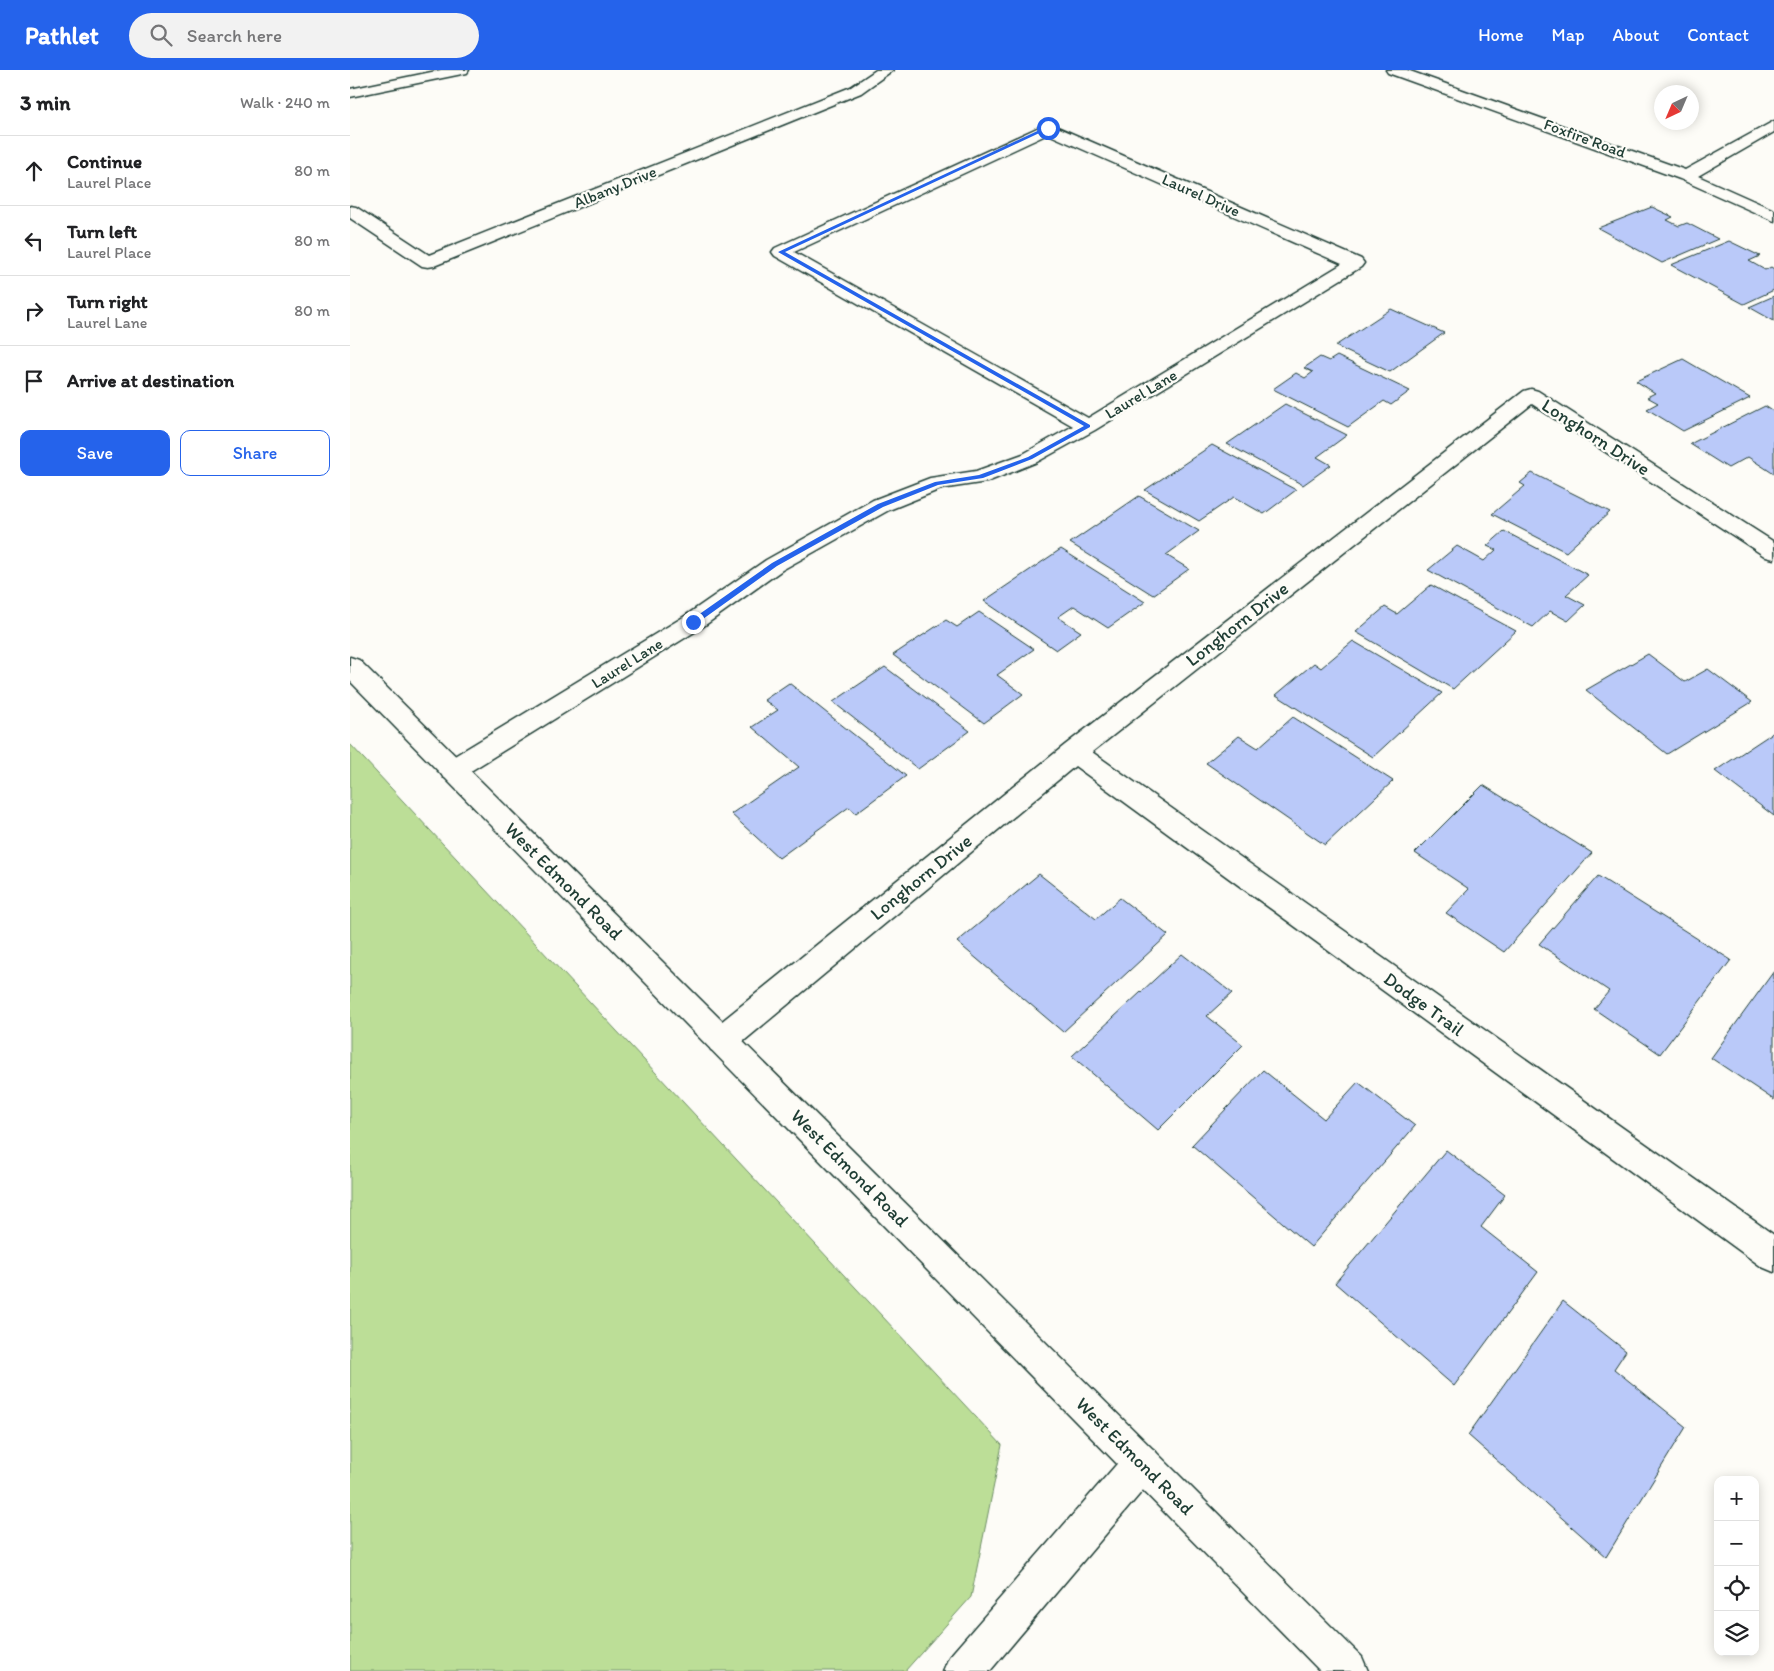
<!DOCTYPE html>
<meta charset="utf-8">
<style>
:root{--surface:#fff;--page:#f2f2f2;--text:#202124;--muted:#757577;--line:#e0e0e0;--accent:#2563eb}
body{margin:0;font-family:Itim,sans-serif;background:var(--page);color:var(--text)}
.controls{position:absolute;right:15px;bottom:15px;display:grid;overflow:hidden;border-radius:10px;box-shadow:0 2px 12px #0003}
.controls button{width:45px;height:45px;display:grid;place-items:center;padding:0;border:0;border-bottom:1px solid var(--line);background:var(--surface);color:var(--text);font:25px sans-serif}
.compass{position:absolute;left:1304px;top:15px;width:45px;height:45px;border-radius:50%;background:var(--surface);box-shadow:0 2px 12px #0003;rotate:224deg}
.stop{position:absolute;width:15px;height:15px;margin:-11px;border:4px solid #2563eb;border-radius:50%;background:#fff}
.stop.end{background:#2563eb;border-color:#fff;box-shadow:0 1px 5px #0008}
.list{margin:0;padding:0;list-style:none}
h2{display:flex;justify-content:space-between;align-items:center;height:65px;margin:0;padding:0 20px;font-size:21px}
h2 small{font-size:16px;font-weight:400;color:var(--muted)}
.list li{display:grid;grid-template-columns:32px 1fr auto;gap:15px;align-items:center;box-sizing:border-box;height:70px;padding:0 20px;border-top:1px solid var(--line)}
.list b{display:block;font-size:19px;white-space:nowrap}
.list p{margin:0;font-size:16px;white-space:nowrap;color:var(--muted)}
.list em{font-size:16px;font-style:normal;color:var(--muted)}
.actions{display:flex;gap:10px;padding:15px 20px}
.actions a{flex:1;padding:11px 0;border:1px solid var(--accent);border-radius:10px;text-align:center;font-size:18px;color:var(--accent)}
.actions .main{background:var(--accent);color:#fff}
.icon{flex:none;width:28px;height:28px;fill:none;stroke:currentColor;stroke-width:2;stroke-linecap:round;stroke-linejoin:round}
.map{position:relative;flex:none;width:1424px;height:1601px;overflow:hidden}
header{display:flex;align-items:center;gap:30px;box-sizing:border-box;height:70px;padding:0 25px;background:var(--accent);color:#fff}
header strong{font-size:24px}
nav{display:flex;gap:28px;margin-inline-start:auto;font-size:18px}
.search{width:350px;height:45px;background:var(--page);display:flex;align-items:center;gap:12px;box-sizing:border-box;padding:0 18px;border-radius:28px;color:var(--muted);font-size:19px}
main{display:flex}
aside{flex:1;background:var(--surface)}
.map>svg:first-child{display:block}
.green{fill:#bcde97;stroke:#6e8e66}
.building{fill:#bac9f9;stroke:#1f3d34}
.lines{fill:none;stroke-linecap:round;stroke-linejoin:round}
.minor-casing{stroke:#1f3d34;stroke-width:3}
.secondary-casing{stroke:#1f3d34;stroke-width:3}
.minor{fill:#fdfcf7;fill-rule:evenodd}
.secondary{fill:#fdfcf7;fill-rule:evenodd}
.route{fill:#2563eb}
.labels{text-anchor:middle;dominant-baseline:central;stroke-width:4.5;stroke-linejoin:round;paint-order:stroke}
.far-street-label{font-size:16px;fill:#1f3d34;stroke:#fdfcf7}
.street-label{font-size:19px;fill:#1f3d34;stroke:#fdfcf7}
</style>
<header>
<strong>Pathlet</strong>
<div class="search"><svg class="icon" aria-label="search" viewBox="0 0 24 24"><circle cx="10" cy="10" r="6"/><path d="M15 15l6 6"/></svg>Search here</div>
<nav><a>Home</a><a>Map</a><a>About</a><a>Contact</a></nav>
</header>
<main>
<aside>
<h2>3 min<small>Walk · 240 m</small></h2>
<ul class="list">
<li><svg class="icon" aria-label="ahead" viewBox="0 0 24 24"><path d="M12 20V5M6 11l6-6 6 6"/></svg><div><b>Continue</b><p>Laurel Place</p></div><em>80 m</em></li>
<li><svg class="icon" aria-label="left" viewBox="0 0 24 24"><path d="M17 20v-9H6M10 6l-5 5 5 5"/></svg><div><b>Turn left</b><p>Laurel Place</p></div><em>80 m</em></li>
<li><svg class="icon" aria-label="right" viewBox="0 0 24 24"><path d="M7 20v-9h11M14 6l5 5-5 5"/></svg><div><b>Turn right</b><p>Laurel Lane</p></div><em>80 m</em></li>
<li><svg class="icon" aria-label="arrive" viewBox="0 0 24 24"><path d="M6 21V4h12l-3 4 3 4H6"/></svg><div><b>Arrive at destination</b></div></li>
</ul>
<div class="actions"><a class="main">Save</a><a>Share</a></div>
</aside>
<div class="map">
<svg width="1424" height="1601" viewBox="0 0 1424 1601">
<rect width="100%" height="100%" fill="#fdfcf7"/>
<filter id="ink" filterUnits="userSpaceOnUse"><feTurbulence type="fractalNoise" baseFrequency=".02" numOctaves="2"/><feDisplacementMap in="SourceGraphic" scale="10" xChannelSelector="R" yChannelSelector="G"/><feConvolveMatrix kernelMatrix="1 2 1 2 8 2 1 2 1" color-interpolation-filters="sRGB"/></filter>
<g filter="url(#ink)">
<polygon class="green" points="0,674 652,1375 621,1527 555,1601 0,1601"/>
<g class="building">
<polygon points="1302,137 1323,147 1317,150 1329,156 1337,153 1368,169 1312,193 1248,158"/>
<polygon points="1379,171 1410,186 1399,191 1415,200 1421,197 1424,199 1424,220 1394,234 1321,195"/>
<polygon points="1424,226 1424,251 1399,237"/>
<polygon points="1041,239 1094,263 1040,302 985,276"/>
<polygon points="987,286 1060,321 1041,335 1034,331 998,357 923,319 946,303 955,308 963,302 954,298 970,287 979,291"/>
<polygon points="1333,289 1400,328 1333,361 1297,339 1308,333 1297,327 1305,323 1286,311"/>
<polygon points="935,334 997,365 967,387 981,395 953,415 877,374"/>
<polygon points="1415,336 1424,342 1424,404 1398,387 1378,398 1340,374"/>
<polygon points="862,375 946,420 914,444 884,427 849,451 795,420"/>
<polygon points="1182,403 1260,442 1216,482 1142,444 1175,416 1170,413"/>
<polygon points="789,426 849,461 816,485 839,499 803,525 720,473"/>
<polygon points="1154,461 1238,505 1216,525 1235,535 1218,551 1200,541 1183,557 1078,500 1107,476 1134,491 1146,480 1137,476"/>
<polygon points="711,479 795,532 758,558 724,536 708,547 731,562 706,580 634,531"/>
<polygon points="1081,515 1166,561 1103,619 1006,562 1035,537 1047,544"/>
<polygon points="629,542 684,579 647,605 673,624 634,653 543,585 596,550 607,557"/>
<polygon points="1003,571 1092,623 1023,687 926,625 964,593 971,598"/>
<polygon points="1298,584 1335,612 1358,599 1402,632 1317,684 1236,620"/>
<polygon points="535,597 620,661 568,699 483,632"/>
<polygon points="439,613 556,706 506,743 499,737 429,788 381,744 449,697 402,657 428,640 414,630"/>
<polygon points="943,647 1043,711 975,775 856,693 889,666 908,678"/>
<polygon points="1424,662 1424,746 1365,701"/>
<polygon points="1133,715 1242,783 1154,882 1096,843 1119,819 1065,783"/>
<polygon points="689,804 746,849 770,828 818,865 713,962 607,872"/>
<polygon points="1248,806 1381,890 1310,984 1244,939 1259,921 1189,874"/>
<polygon points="832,884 882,923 857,946 893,975 808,1060 722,986"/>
<polygon points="1424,901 1424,1030 1361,988"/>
<polygon points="913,1000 974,1049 1008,1012 1065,1056 961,1177 842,1075"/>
<polygon points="1096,1080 1155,1125 1131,1157 1188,1202 1104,1316 985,1213"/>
<polygon points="1213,1231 1276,1281 1264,1299 1336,1357 1256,1487 1118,1365"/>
</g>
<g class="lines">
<defs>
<g id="minor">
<polygon points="91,0 119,0 117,3 112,4 0,27 0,19"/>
<polygon points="526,0 543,0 511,23 84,196 78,197 72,196 0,148 0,136 6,137 79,185 501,17"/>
<polygon points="1036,0 1057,0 1335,100 1424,51 1424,62 1348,106 1424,140 1424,151 1330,109 1038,3"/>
<path d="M 698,53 L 1011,189 L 1014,193 L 1011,197 L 745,360 L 687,392 L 637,412 L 591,419 L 539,440 L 432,500 L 351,558 L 111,707 L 102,710 L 93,707 L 89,700 L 93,693 L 335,546 L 416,490 L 523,430 L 580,408 L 626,401 L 673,384 L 723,356 L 425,186 L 422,182 L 425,178 ZM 698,64 L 992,194 L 738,348 L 444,182 Z"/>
<polygon points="1181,319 1188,321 1424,472 1424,489 1416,487 1182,334 742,682 1424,1165 1424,1202 1412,1197 725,696 383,980 372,983 361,980 357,970 361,960 715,675 1174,321"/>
<polygon points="792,1374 805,1380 811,1393 805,1406 640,1601 593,1601 599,1587 779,1380"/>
</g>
<polygon id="secondary" points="0,587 9,590 1012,1587 1018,1601 970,1601 0,611"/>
</defs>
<use href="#minor" class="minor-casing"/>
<use href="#secondary" class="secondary-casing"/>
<use href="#minor" class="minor"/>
<use href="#secondary" class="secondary"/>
</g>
</g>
<polygon class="route" points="696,57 700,58 435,182 740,355 740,357 682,389 633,408 588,415 533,437 427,496 346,554 341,554 341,550 422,493 528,434 585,412 629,405 678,387 734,356 428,182"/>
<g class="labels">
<g class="far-street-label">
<text transform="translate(1235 68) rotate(20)">Foxfire Road</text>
<text transform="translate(265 117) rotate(-22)">Albany Drive</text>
<text transform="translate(851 125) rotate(24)">Laurel Drive</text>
<text transform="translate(791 324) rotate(-31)">Laurel Lane</text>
<text transform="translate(277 593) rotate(-32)">Laurel Lane</text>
</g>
<g class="street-label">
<text transform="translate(1246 367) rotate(33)">Longhorn Drive</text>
<text transform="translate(887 554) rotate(-38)">Longhorn Drive</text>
<text transform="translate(571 807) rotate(-39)">Longhorn Drive</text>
<text transform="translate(214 811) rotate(45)">West Edmond Road</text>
<text transform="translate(1074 934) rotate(36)">Dodge Trail</text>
<text transform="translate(500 1098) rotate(45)">West Edmond Road</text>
<text transform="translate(785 1386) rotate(45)">West Edmond Road</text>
</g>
</g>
</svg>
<div class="controls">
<button>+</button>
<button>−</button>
<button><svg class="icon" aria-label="locate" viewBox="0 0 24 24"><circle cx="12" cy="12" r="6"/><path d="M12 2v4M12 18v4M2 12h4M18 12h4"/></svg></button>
<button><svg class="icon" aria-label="layers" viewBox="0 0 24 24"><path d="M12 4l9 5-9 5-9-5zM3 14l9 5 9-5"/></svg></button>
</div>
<svg class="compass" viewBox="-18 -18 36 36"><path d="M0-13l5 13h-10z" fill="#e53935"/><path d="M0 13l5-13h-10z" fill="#757577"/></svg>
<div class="stop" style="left:698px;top:58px"></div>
<div class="stop end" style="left:343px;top:552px"></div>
</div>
</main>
